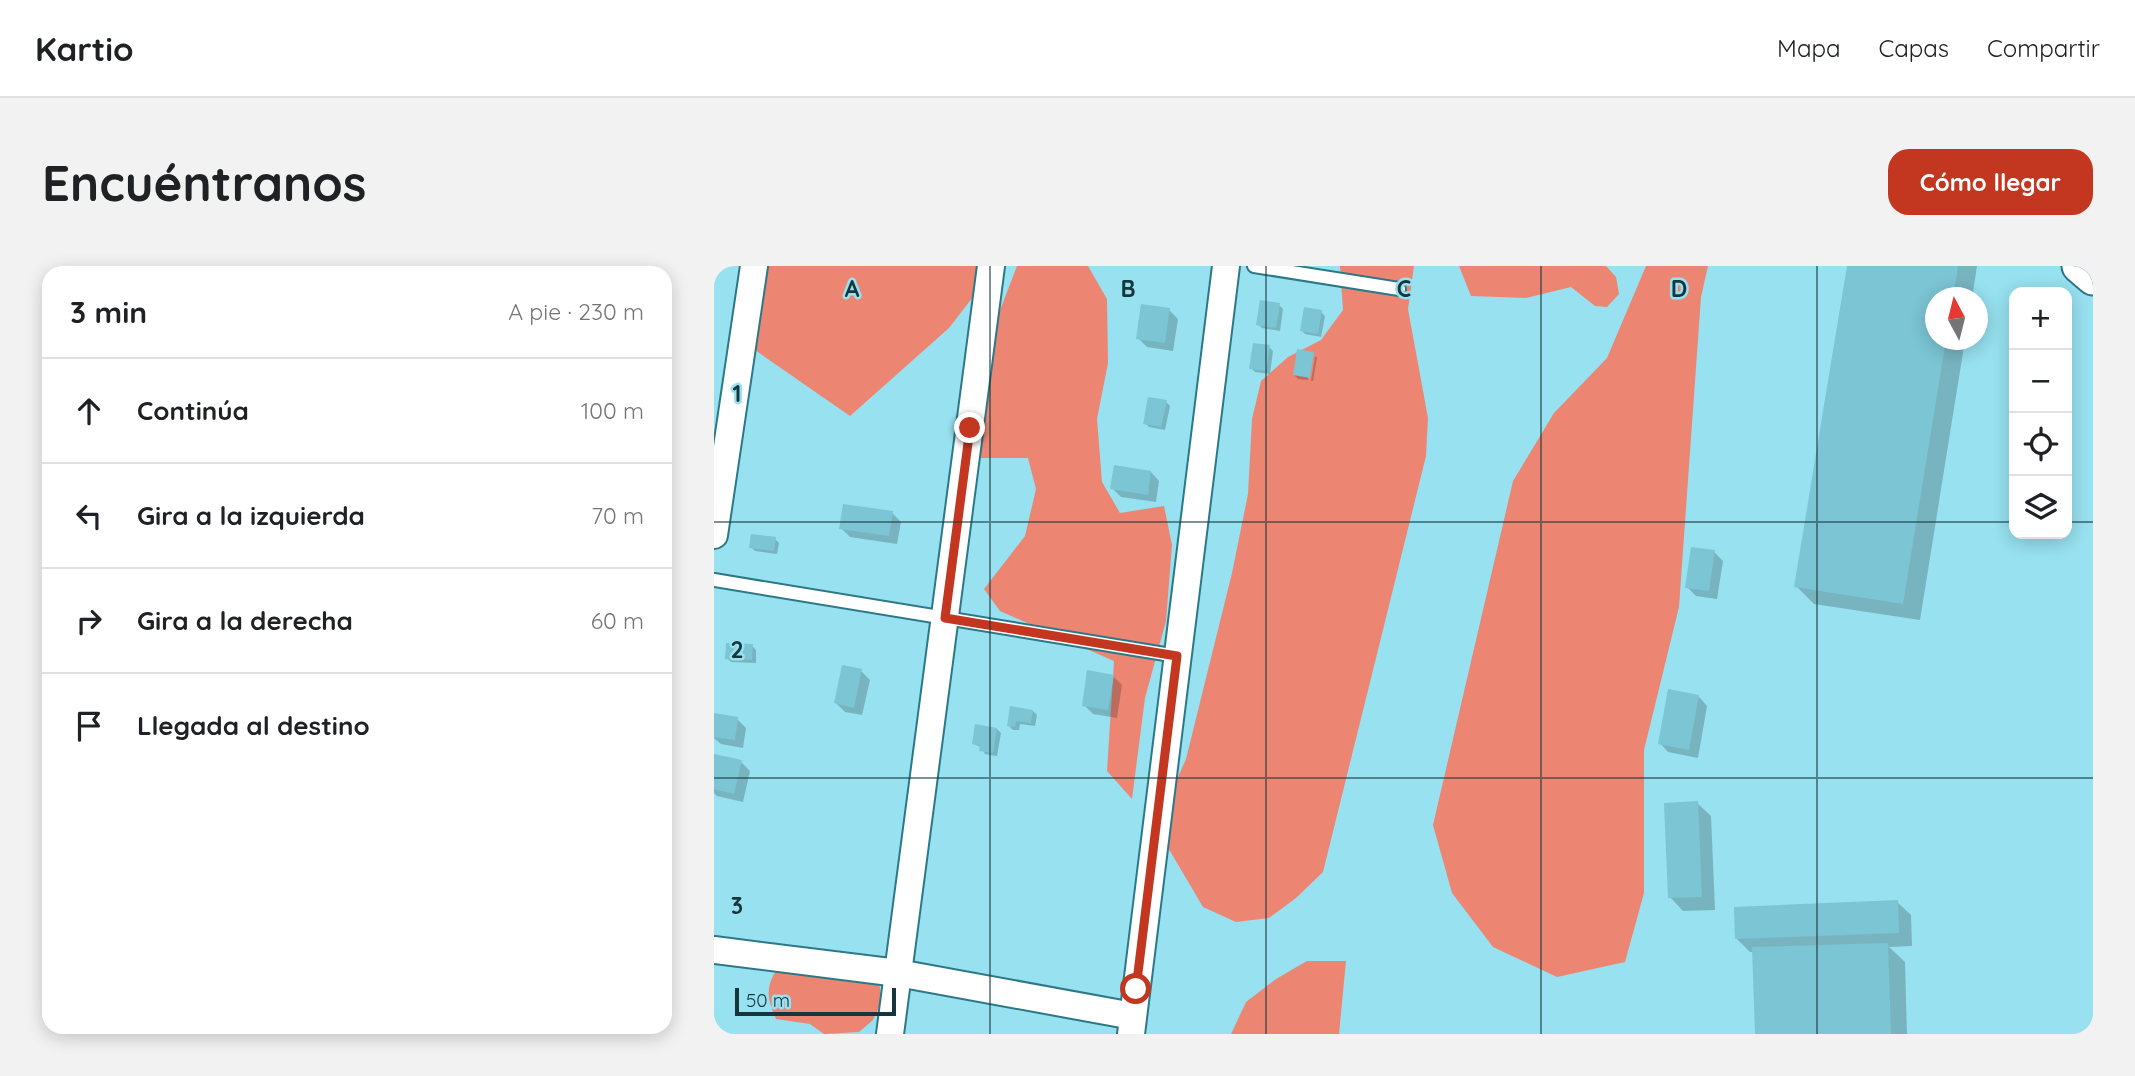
<!DOCTYPE html>
<html lang="es">
<meta charset="utf-8">
<style>
:root{--surface:#fff;--page:#f2f2f2;--text:#202124;--muted:#757577;--line:#e0e0e0;--accent:#c33721}
body{margin:0;font-family:Quicksand,sans-serif;background:var(--page);color:var(--text)}
.controls{position:absolute;right:21px;top:21px;display:grid;overflow:hidden;border-radius:14px;box-shadow:0 4px 18px #0003}
.controls button{width:63px;height:63px;display:grid;place-items:center;padding:0;border:0;border-bottom:2px solid var(--line);background:var(--surface);color:var(--text);font:35px sans-serif}
.compass{position:absolute;left:1211px;top:21px;width:63px;height:63px;border-radius:50%;background:var(--surface);box-shadow:0 4px 18px #0003;rotate:353deg}
.scale{position:absolute;left:21px;bottom:18px;width:161px;box-sizing:border-box;padding-left:7px;border:4px solid #17363c;border-top:0;font-size:19px;line-height:24px;white-space:nowrap;color:#17363c;-webkit-text-stroke:5px #97e1f0;paint-order:stroke}
.stop{position:absolute;width:21px;height:21px;margin:-16px;border:5px solid #c33721;border-radius:50%;background:#fff}
.stop.end{background:#c33721;border-color:#fff;box-shadow:0 2px 7px #0008}
.list{margin:0;padding:0;list-style:none}
h2{display:flex;justify-content:space-between;align-items:center;height:91px;margin:0;padding:0 28px;font-size:30px}
h2 small{font-size:23px;font-weight:400;color:var(--muted)}
.list li{display:grid;grid-template-columns:46px 1fr auto;gap:21px;align-items:center;box-sizing:border-box;height:105px;padding:0 28px;border-top:2px solid var(--line)}
.list b{display:block;font-size:26px;white-space:nowrap}
.list em{font-size:23px;font-style:normal;color:var(--muted)}
.icon{flex:none;width:38px;height:38px;fill:none;stroke:currentColor;stroke-width:2;stroke-linecap:round;stroke-linejoin:round}
.map{position:relative;flex:none;width:1379px;height:768px;overflow:hidden;border-radius:21px}
header{display:flex;align-items:center;gap:42px;box-sizing:border-box;height:98px;padding:0 35px;background:var(--surface);border-bottom:2px solid var(--line)}
header strong{font-size:33px}
nav{display:flex;gap:38px;margin-inline-start:auto;font-size:24px}
.intro{display:flex;align-items:center;justify-content:space-between;box-sizing:border-box;height:168px;padding:0 42px}
h1{margin:0;font-size:49px}
.button{padding:18px 32px;border-radius:21px;background:var(--accent);color:#fff;font-size:24px;font-weight:700}
main{display:flex;gap:42px;padding:0 42px}
aside{flex:1;background:var(--surface);border-radius:21px;box-shadow:0 4px 18px #0003}
.map>svg:first-child{display:block}
.forest{fill:#ec8673}
.shadow{fill:#0003}
.building{fill:#7bc5d4}
.lines{fill:none;stroke-linecap:round;stroke-linejoin:round}
.service-casing{stroke:#2c7886;stroke-width:16}
.minor-casing{stroke:#2c7886;stroke-width:30}
.tertiary-casing{stroke:#2c7886;stroke-width:37}
.service{stroke:#fff;stroke-width:12}
.minor{stroke:#fff;stroke-width:26}
.tertiary{stroke:#fff;stroke-width:33}
.route{stroke:#c33721;stroke-width:9}
.grid{fill:none;stroke:#17363c;stroke-width:2;stroke-opacity:0.55}
.grid-label{font-size:23px;text-anchor:middle;font-weight:bold;fill:#17363c;stroke:#97e1f0;stroke-width:5;stroke-linejoin:round;paint-order:stroke}
</style>
<header>
<strong>Kartio</strong>
<nav><a>Mapa</a><a>Capas</a><a>Compartir</a></nav>
</header>
<div class="intro"><h1>Encuéntranos</h1><a class="button">Cómo llegar</a></div>
<main>
<aside>
<h2>3 min<small>A pie · 230 m</small></h2>
<ul class="list">
<li><svg class="icon" aria-label="ahead" viewBox="0 0 24 24"><path d="M12 20V5M6 11l6-6 6 6"/></svg><div><b>Continúa</b></div><em>100 m</em></li>
<li><svg class="icon" aria-label="left" viewBox="0 0 24 24"><path d="M17 20v-9H6M10 6l-5 5 5 5"/></svg><div><b>Gira a la izquierda</b></div><em>70 m</em></li>
<li><svg class="icon" aria-label="right" viewBox="0 0 24 24"><path d="M7 20v-9h11M14 6l5 5-5 5"/></svg><div><b>Gira a la derecha</b></div><em>60 m</em></li>
<li><svg class="icon" aria-label="arrive" viewBox="0 0 24 24"><path d="M6 21V4h12l-3 4 3 4H6"/></svg><div><b>Llegada al destino</b></div></li>
</ul>
</aside>
<div class="map">
<svg width="1379" height="768" viewBox="0 0 1379 768">
<rect width="100%" height="100%" fill="#97e1f0"/>
<g class="forest">
<polygon points="54,0 283,0 235,62 136,150 25,73"/>
<polygon points="303,0 374,0 393,33 394,97 383,153 388,216 406,247 450,240 458,279 452,355 431,432 418,533 393,505 400,395 286,345 270,323 311,270 322,223 314,192 258,192 258,117"/>
<polygon points="626,0 700,0 694,43 714,152 712,190 609,606 582,632 555,652 522,656 489,641 453,580 456,529 472,493 518,307 534,228 538,153 547,115 574,91 607,74 629,44"/>
<polygon points="745,0 892,0 902,11 905,28 893,41 881,40 857,21 812,32 757,30"/>
<polygon points="932,0 994,0 987,31 965,341 930,484 930,627 911,696 843,711 779,681 738,627 719,559 799,215 840,147 893,92"/>
<path d="M 72,690 L 155,706 L 166,721 L 166,739 L 159,754 L 145,766 L 110,768 L 96,758 L 62,753 C 49,724 54,715 72,690 Z"/>
<polygon points="593,695 632,695 625,768 517,768 532,736 562,713"/>
</g>
<g class="shadow">
<polygon points="1135,0 1263,0 1258,32 1222,32 1222,74 1251,74 1206,354 1100,338 1082,320"/>
<polygon points="565,39 569,43 566,65 548,62 544,58"/>
<polygon points="455,44 464,53 459,85 433,81 424,72"/>
<polygon points="607,46 611,50 607,71 591,68 587,64"/>
<polygon points="555,81 559,85 556,108 541,106 537,102"/>
<polygon points="597,88 594,114 584,113 580,109"/>
<polygon points="601,90 603,92 599,115 597,115"/>
<polygon points="452,136 456,140 451,164 435,161 431,157"/>
<polygon points="437,206 445,215 442,236 407,231 398,222"/>
<polygon points="178,247 187,256 183,278 136,271 127,262"/>
<polygon points="61,273 65,277 63,288 41,285 37,281"/>
<polygon points="1000,286 1009,295 1003,333 982,330 973,321"/>
<polygon points="38,380 42,384 42,397 17,396 13,392"/>
<polygon points="147,405 156,414 148,449 131,446 122,437"/>
<polygon points="399,410 408,419 403,452 379,448 370,439"/>
<polygon points="985,431 993,440 984,492 954,486 946,477"/>
<polygon points="297,442 319,445 323,449 321,460 306,458 305,464 299,464 295,460"/>
<polygon points="23,453 32,462 29,482 7,478 0,472 0,456"/>
<polygon points="283,463 287,467 283,490 271,488 268,482 260,478"/>
<polygon points="27,496 36,505 29,536 3,530 0,527 0,497"/>
<polygon points="983,537 997,550 1001,644 969,645 956,631"/>
<polygon points="1183,636 1197,649 1198,680 1175,681 1191,696 1193,768 1043,768 1040,686 1036,686 1023,673"/>
</g>
<g class="building">
<polygon points="1133,0 1244,0 1239,32 1222,32 1222,74 1232,74 1189,338 1080,321"/>
<polygon points="546,34 566,37 562,62 542,59"/>
<polygon points="427,38 456,42 451,77 422,73"/>
<polygon points="590,41 608,44 604,68 586,65"/>
<polygon points="539,77 556,79 552,105 535,103"/>
<polygon points="583,83 600,86 596,112 579,109"/>
<polygon points="434,131 453,134 447,161 429,158"/>
<polygon points="400,199 437,205 434,229 396,223"/>
<polygon points="129,238 179,245 175,270 125,263"/>
<polygon points="37,268 62,271 60,285 35,282"/>
<polygon points="977,281 1001,284 995,325 971,322"/>
<polygon points="12,377 39,378 38,394 11,393"/>
<polygon points="128,399 148,403 140,442 120,437"/>
<polygon points="373,404 400,409 394,444 368,440"/>
<polygon points="954,423 985,429 975,484 944,478"/>
<polygon points="296,440 319,444 317,457 302,455 301,461 293,460"/>
<polygon points="0,447 24,451 21,474 0,471"/>
<polygon points="261,458 283,462 279,487 265,485 266,480 258,478"/>
<polygon points="0,488 28,494 20,528 0,523"/>
<polygon points="984,535 988,631 954,632 950,537"/>
<polygon points="1184,634 1185,667 1021,673 1020,641"/>
<polygon points="1174,677 1177,768 1041,768 1038,681"/>
</g>
<g class="lines">
<defs>
<g id="service">
<polyline points="540,0 685,23"/>
<polyline points="0,314 463,390"/>
</g>
<g id="minor">
<polyline points="0,269 40,0"/>
<polyline points="0,684 184,707 419,750"/>
<polyline points="176,768 277,0"/>
<polyline points="417,768 512,0"/>
</g>
<polyline id="tertiary" points="1365,0 1379,12"/>
</defs>
<use href="#service" class="service-casing"/>
<use href="#minor" class="minor-casing"/>
<use href="#tertiary" class="tertiary-casing"/>
<use href="#service" class="service"/>
<use href="#minor" class="minor"/>
<use href="#tertiary" class="tertiary"/>
</g>
<g class="lines">
<polyline class="route" points="256,162 231,352 463,390 422,723"/>
</g>
<path class="grid" d="M 276,0 L 276,768M 552,0 L 552,768M 827,0 L 827,768M 1103,0 L 1103,768M 0,256 L 1300,256M 1353,256 L 1379,256M 0,512 L 1379,512"/>
<g class="grid-label">
<text x="138" y="31">A</text>
<text x="414" y="31">B</text>
<text x="690" y="31">C</text>
<text x="965" y="31">D</text>
<text x="23" y="136">1</text>
<text x="23" y="392">2</text>
<text x="23" y="648">3</text>
</g>
</svg>
<div class="controls">
<button>+</button>
<button>−</button>
<button><svg class="icon" aria-label="locate" viewBox="0 0 24 24"><circle cx="12" cy="12" r="6"/><path d="M12 2v4M12 18v4M2 12h4M18 12h4"/></svg></button>
<button><svg class="icon" aria-label="layers" viewBox="0 0 24 24"><path d="M12 4l9 5-9 5-9-5zM3 14l9 5 9-5"/></svg></button>
</div>
<svg class="compass" viewBox="-18 -18 36 36"><path d="M0-13l5 13h-10z" fill="#e53935"/><path d="M0 13l5-13h-10z" fill="#757577"/></svg>
<div class="scale">50 m</div>
<div class="stop" style="left:422px;top:723px"></div>
<div class="stop end" style="left:256px;top:162px"></div>
</div>
</main>
